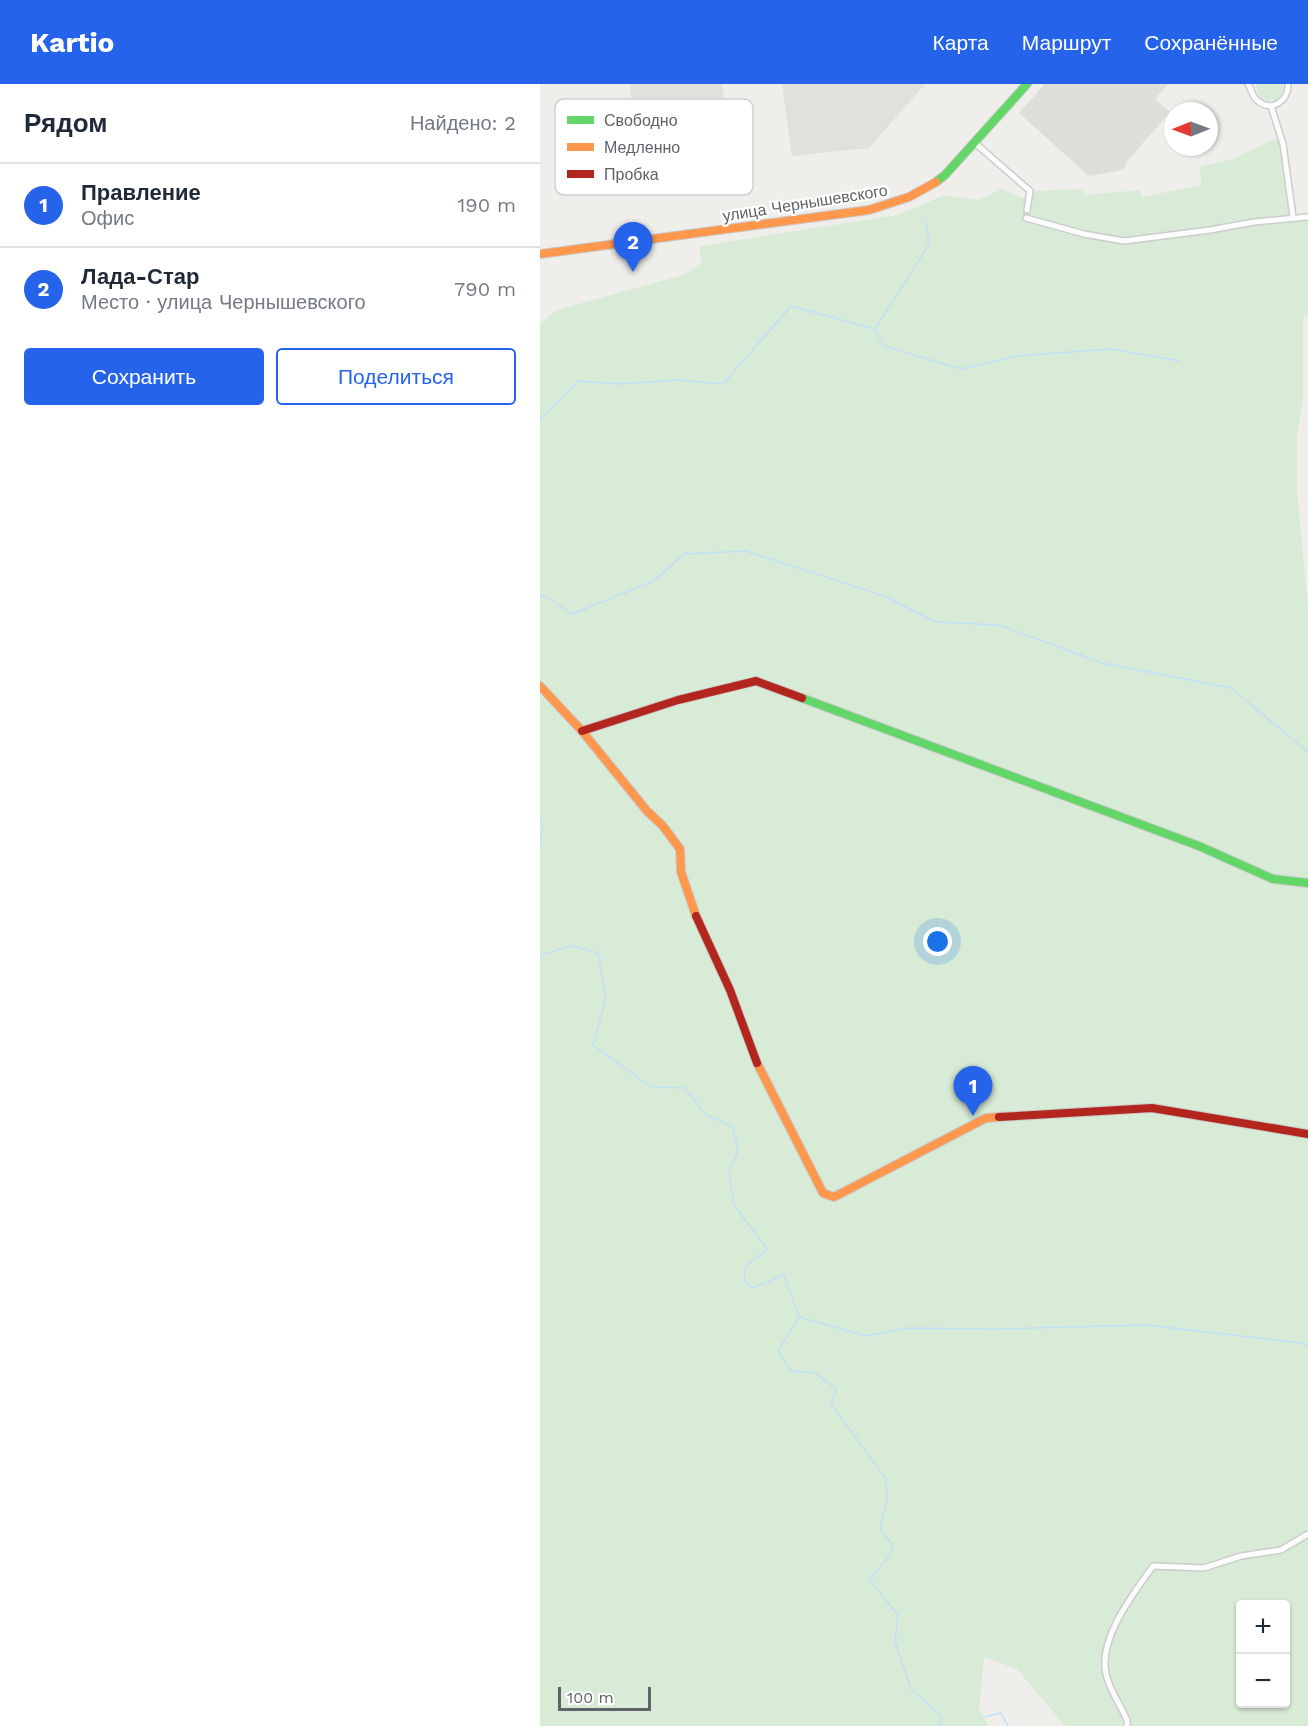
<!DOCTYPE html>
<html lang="ru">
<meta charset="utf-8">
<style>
:root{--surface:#fff;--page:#f6f6f7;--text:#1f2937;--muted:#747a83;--line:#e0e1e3;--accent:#2563eb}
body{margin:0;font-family:"Work Sans",sans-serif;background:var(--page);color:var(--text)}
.controls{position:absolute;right:18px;bottom:18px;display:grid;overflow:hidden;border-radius:6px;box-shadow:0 2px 4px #0004}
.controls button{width:54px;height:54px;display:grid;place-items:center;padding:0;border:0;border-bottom:2px solid var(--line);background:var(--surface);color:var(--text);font:30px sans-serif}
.compass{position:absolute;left:624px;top:18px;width:54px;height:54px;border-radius:50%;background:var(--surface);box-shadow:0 2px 4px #0004;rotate:269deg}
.scale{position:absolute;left:18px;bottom:15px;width:93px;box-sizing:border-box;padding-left:6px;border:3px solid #5f6368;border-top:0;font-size:16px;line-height:21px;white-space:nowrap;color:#5f6368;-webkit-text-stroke:4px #fff;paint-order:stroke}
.you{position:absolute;left:398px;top:858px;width:21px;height:21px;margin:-15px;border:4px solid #fff;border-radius:50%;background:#1a73e8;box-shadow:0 0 0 9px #1a73e833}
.badge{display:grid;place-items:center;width:39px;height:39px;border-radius:50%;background:var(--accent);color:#fff;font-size:20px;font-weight:700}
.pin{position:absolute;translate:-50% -50px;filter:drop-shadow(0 2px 3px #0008)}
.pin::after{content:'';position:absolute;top:32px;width:21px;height:18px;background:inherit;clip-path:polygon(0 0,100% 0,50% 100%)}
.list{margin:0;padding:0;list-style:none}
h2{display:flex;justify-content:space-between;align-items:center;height:78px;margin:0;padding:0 24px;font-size:26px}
h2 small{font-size:20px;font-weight:400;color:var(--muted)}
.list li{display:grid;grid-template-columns:39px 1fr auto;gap:18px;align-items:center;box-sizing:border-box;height:84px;padding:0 24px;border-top:2px solid var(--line)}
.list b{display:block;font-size:22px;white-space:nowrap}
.list p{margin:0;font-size:20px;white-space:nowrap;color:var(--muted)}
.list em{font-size:20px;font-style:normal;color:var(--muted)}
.actions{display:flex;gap:12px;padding:18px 24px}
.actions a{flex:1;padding:14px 0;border:2px solid var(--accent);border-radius:6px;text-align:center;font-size:21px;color:var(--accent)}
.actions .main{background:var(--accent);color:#fff}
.map{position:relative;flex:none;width:768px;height:1642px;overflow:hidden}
header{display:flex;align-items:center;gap:36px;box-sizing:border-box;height:84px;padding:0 30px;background:var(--accent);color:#fff}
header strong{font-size:28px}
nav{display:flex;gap:33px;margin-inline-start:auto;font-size:21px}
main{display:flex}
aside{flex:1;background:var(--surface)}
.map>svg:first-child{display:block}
.industrial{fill:#dfddda}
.education{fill:#e2e0da}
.green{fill:#d8ebd6;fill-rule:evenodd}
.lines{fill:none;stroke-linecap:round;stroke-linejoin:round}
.stream{stroke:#bfe0f9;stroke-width:1.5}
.street-casing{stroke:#cbcccc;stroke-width:8}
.fast-casing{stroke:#cacacb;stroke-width:10}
.slow-casing{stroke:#cacacb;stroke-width:10}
.jam-casing{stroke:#cacacb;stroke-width:10}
.street{stroke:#fdfcfc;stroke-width:5}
.fast{stroke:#63d668;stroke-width:8}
.slow{stroke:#ff974d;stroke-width:8}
.jam{stroke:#b3261e;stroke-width:8}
.labels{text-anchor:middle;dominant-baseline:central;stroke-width:4.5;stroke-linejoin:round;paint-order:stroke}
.street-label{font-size:16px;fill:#5f6368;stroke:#fff}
.key{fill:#fff;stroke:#cfd0d2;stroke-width:1.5}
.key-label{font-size:16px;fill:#5f6368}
</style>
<header>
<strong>Kartio</strong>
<nav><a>Карта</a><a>Маршрут</a><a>Сохранённые</a></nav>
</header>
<main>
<aside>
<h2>Рядом<small>Найдено: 2</small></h2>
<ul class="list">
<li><span class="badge">1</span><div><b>Правление</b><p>Офис</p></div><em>190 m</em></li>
<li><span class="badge">2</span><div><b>Лада-Стар</b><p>Место · улица Чернышевского</p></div><em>790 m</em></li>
</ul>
<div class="actions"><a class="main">Сохранить</a><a>Поделиться</a></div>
</aside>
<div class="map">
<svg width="768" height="1642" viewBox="0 0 768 1642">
<rect width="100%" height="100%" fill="#efeeea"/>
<polygon class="industrial" points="505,0 628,0 615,15 630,28 588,76 583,86 549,92 479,29"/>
<g class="education">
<polygon points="90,0 182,0 194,86 97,98"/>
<polygon points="242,0 385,0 329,64 252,72"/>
</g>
<g class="green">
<polygon points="716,0 743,0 742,10 736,16 726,17 719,12"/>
<path d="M 736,54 L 743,60 L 753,133 L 768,133 L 768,232 L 763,233 L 763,317 L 757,350 L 757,407 L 768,522 L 768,1642 L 525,1642 L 477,1585 L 444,1573 L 439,1625 L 449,1642 L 0,1642 L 0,240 L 16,226 L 144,191 L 161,180 L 160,162 L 358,131 L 405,111 L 438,116 L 462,105 L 484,115 L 492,107 L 543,105 L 544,111 L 600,106 L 602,113 L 661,101 L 660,83 L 693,75 ZM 700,1520 L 746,1520 L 746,1620 L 700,1620 Z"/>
</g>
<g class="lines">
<g class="stream">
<polyline points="335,245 390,159 385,137"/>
<polyline points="0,335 38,297 80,300 137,296 183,300 251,222 335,245 344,262 421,285 477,272 571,265 640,277"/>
<polyline points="0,512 7,513 32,530 114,497 144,470 206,467 347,513 396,538 459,541 562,579 691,604 768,668"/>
<polyline points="0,736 3,743 0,758"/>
<polyline points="0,871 32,862 58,869 66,913 53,961 111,1003 145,1004 165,1030 193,1043 198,1067 189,1089 194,1121 227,1165 206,1182 204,1196 212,1204 244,1191 259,1233 238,1267 251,1287 275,1289 296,1305 291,1320 346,1395 347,1415 340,1445 353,1461 350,1472 329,1495 358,1531 355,1558 371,1605 401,1632 399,1642"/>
<polyline points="259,1233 326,1252 368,1244 456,1245 606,1241 762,1259 768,1262"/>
<polyline points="445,1633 461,1629 468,1642"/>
</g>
<defs>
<g id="street">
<path d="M 708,0 C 712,6 712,13 718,17 C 732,29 749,16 748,0"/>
<polyline points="731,22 743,60 753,133"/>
<polyline points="435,59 490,107 487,126"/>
<polyline points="486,134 544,150 584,157 670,146 714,138 768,133"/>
<path d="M 587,1642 L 587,1636 C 581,1622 569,1605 566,1590 C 558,1554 594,1509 613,1482 L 664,1484 L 701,1472 L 741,1466 L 768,1450"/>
</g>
<g id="fast">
<polyline points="396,98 405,91 487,0"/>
<polyline points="262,614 659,762 733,795 768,799"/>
</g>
<g id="slow">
<polyline points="0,170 329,126 369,113 396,98"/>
<polyline points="0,602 42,647 107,727 123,742 140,765 141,788 156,832"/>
<polyline points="217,979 283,1109 294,1113 446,1034 459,1033"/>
</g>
<g id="jam">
<polyline points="42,647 138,616 216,597 262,614"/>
<polyline points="156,832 190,906 217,979"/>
<polyline points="459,1033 612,1024 768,1050"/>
</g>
</defs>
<use href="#street" class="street-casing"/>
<use href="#fast" class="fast-casing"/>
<use href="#slow" class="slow-casing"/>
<use href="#jam" class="jam-casing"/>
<use href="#street" class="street"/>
<use href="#fast" class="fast"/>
<use href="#slow" class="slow"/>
<use href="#jam" class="jam"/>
</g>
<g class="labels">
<g class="street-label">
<text transform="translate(265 119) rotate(-9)">улица Чернышевского</text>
</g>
</g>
<rect x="15" y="15" width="198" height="96" rx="9" class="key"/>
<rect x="27" y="32" width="27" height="8" fill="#63d668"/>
<rect x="27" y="59" width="27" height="8" fill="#ff974d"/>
<rect x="27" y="86" width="27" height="8" fill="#b3261e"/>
<g class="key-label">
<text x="64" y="42">Свободно</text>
<text x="64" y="69">Медленно</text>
<text x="64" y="96">Пробка</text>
</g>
</svg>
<div class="controls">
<button>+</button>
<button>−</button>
</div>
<svg class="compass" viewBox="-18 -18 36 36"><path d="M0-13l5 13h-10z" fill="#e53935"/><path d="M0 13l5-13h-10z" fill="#747a83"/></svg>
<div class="scale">100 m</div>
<div class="you"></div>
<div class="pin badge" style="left:433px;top:1032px">1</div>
<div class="pin badge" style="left:93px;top:188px">2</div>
</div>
</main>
